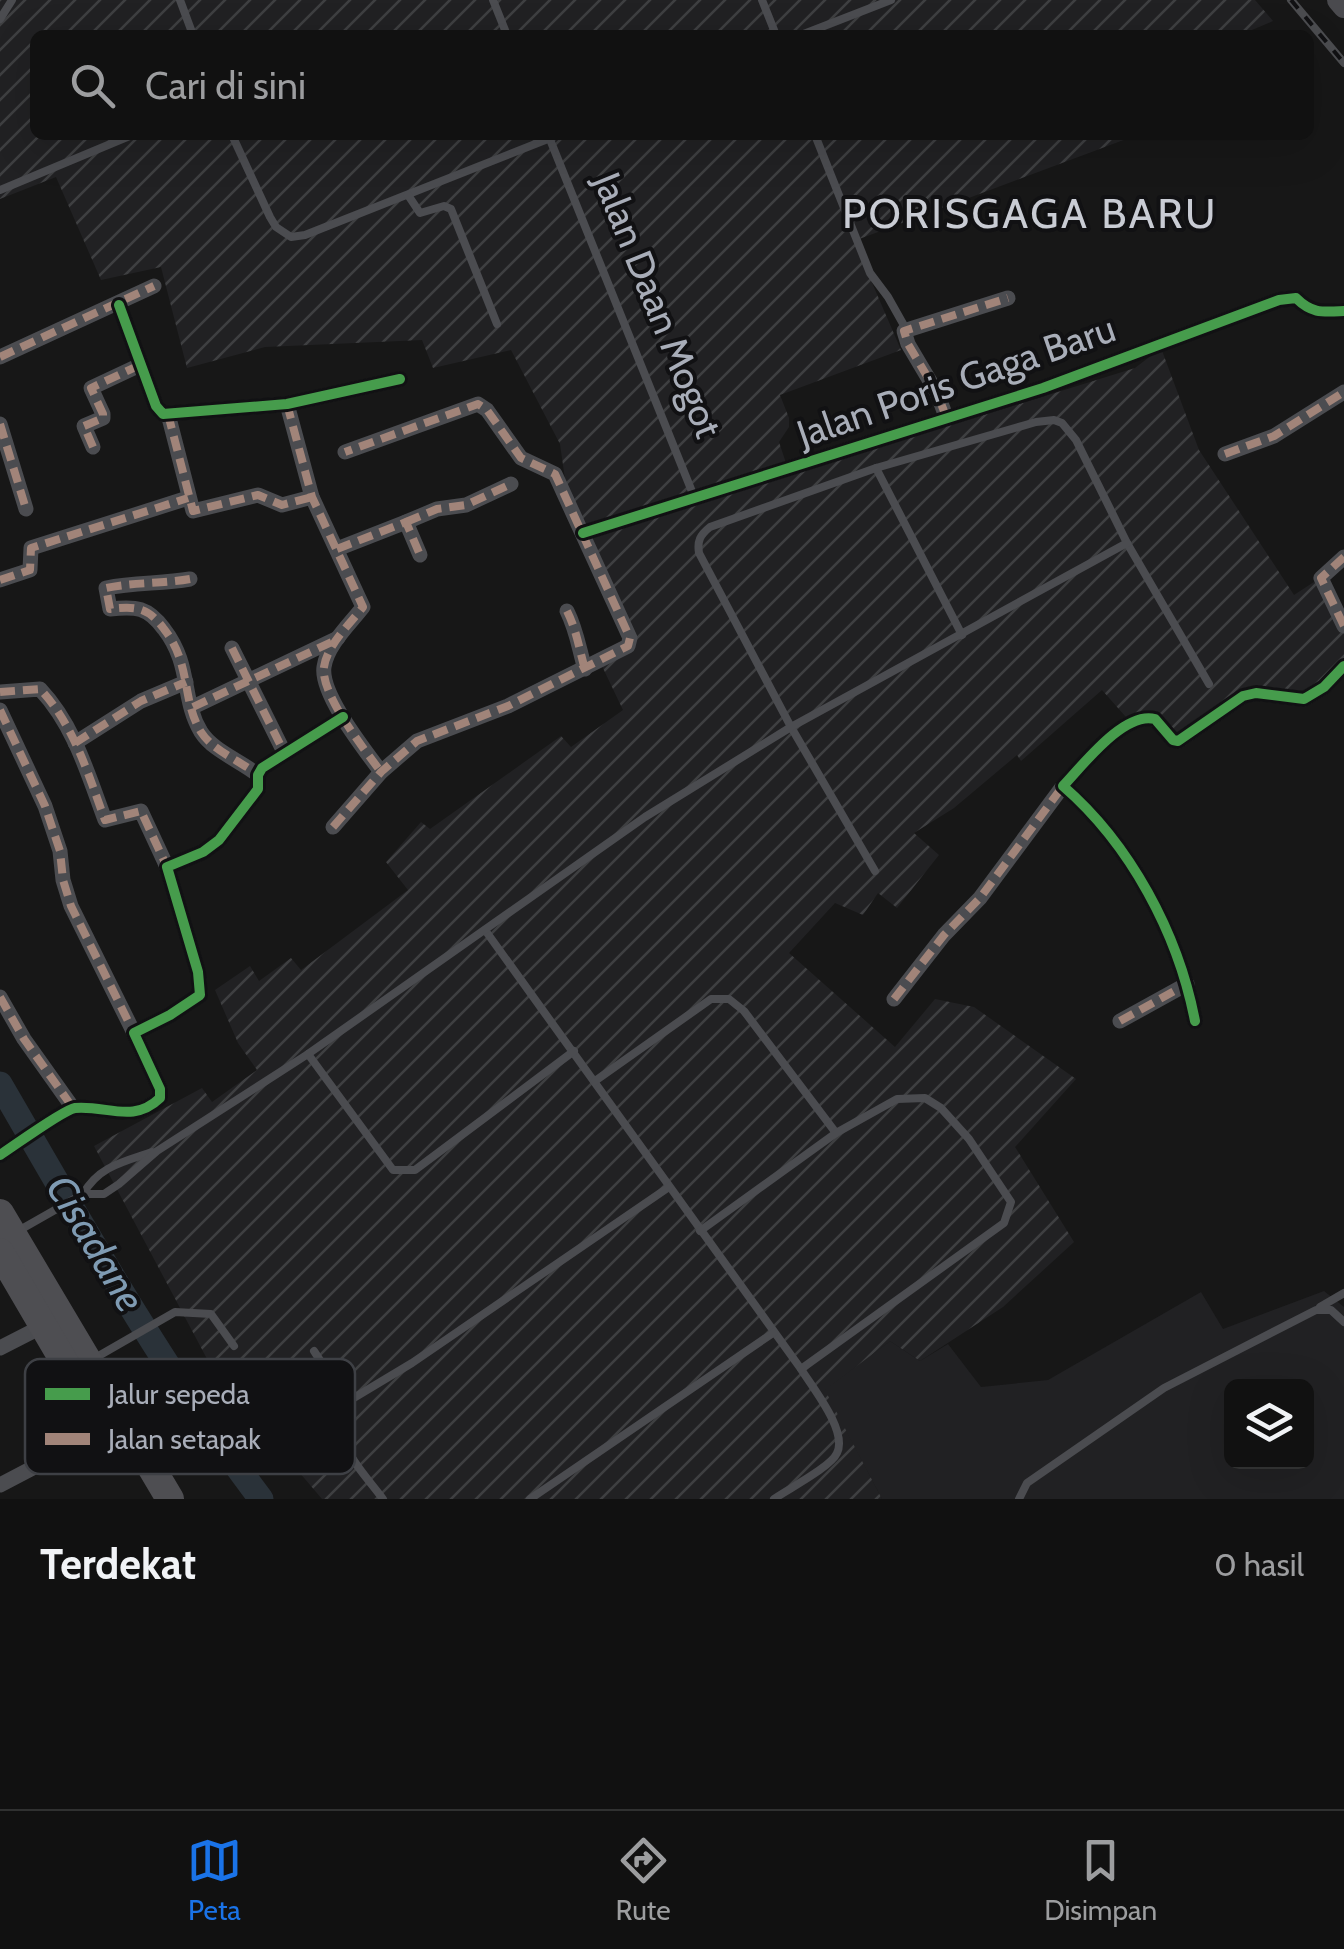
<!DOCTYPE html>
<html lang="id">
<style>
:root{--surface:#111;--page:#1e1f1f;--text:#f1f3f6;--muted:#9c9d9f;--line:#303131;--accent:#1a73e8}
body{margin:0;font-family:Cabin,sans-serif;background:var(--page);color:var(--text)}
.controls{position:absolute;right:30px;bottom:30px;display:grid;overflow:hidden;border-radius:15px;box-shadow:0 10px 40px #0002}
.controls button{width:90px;height:90px;display:grid;place-items:center;padding:0;border:0;border-bottom:2px solid var(--line);background:var(--surface);color:var(--text);font:50px sans-serif}
.list{margin:0;padding:0;list-style:none}
h2{display:flex;justify-content:space-between;align-items:center;height:130px;margin:0;padding:0 40px;font-size:42px}
h2 small{font-size:32px;font-weight:400;color:var(--muted)}
.icon{flex:none;width:55px;height:55px;fill:none;stroke:currentColor;stroke-width:2;stroke-linecap:round;stroke-linejoin:round}
.map{position:relative;flex:none;width:1344px;height:1499px;overflow:hidden}
.search{position:absolute;background:var(--surface);box-shadow:0 10px 40px #0002;left:30px;right:30px;top:30px;height:110px;display:flex;align-items:center;gap:25px;box-sizing:border-box;padding:0 35px;border-radius:15px;color:var(--muted);font-size:38px}
.sheet{height:310px;background:var(--surface)}
nav{display:flex;justify-content:space-around;align-items:center;box-sizing:border-box;height:140px;border-top:2px solid var(--line);background:var(--surface);font-size:28px;color:var(--muted)}
nav a{display:grid;justify-items:center;gap:5px}
nav .on{color:var(--accent)}
.map>svg:first-child{display:block}
.built{fill:#212123;fill-rule:evenodd}
.industrial{fill:url(#industrial-furrows)}
.lines{fill:none;stroke-linecap:round;stroke-linejoin:round}
.river{stroke:#2a3239;stroke-width:25}
.service{stroke:#4b4c50;stroke-width:8}
.minor{stroke:#4b4c50;stroke-width:15}
.secondary{stroke:#4a4a4e;stroke-width:22}
.trunk{stroke:#4e4e52;stroke-width:28}
.rail-casing{stroke:#4b4c4f;stroke-width:8}
.rail{stroke:#111113;stroke-width:4;stroke-dasharray:11;stroke-linecap:butt}
.quiet{stroke:#a18479;stroke-width:8;stroke-dasharray:15 8;stroke-linecap:butt}
.cycleway-casing{stroke:#111113;stroke-width:16}
.cycleway{stroke:#469c4c;stroke-width:10}
.labels{text-anchor:middle;dominant-baseline:central;stroke-width:8;stroke-linejoin:round;paint-order:stroke}
.street-label{font-size:38px;fill:#a8adb8;stroke:#111113}
.water-label{font-size:40px;font-style:italic;fill:#7f9bb3;stroke:#111113}
.quarter-label{font-size:42px;letter-spacing:2.5px;fill:#c9ccd4;stroke:#111113}
.key{fill:#111113;stroke:#3e4045;stroke-width:2.5}
.key-label{font-size:28px;fill:#a8adb8}
</style>
<div class="map">
<svg width="1344" height="1499" viewBox="0 0 1344 1499">
<defs>
<pattern id="industrial-furrows" width="10" height="10" patternUnits="userSpaceOnUse" patternTransform="scale(2.5)"><rect width="10" height="10" fill="#212123"/><path d="M-1 1l2-2M0 10L10 0M9 11l2-2" fill="none" stroke="#3e3f41"/></pattern>
</defs>
<rect width="100%" height="100%" fill="#171717"/>
<path class="built" d="M 1324,1291 L 1344,1307 L 1344,1499 L 882,1499 L 824,1390 L 890,1341 L 920,1361 L 948,1344 L 981,1387 L 1048,1380 L 1201,1292 L 1223,1329 ZM 1232,1386 L 1306,1386 L 1306,1462 L 1232,1462 Z"/>
<polygon class="industrial" points="0,0 1255,0 1273,21 1240,35 35,35 35,135 1137,135 854,241 901,350 780,395 789,418 789,427 779,442 790,475 1135,368 1161,348 1199,450 1294,595 1317,580 1344,623 1344,677 1311,704 1249,697 1185,746 1158,717 1133,725 1102,690 1021,761 1017,755 954,808 914,833 939,855 897,908 878,893 863,915 835,903 789,953 895,1047 935,999 974,1007 1076,1079 1015,1147 1074,1242 1003,1307 920,1361 890,1341 825,1390 882,1499 322,1499 214,1372 94,1146 202,1088 212,1102 257,1070 238,1043 215,990 250,966 259,981 291,958 301,970 408,890 386,862 421,822 430,829 561,736 571,747 623,710 601,664 633,649 567,493 560,444 511,350 433,368 422,340 265,347 187,368 161,267 101,280 56,177 0,199"/>
<g class="lines">
<path class="river" d="M 0,1084 C 82,1225 162,1369 261,1499"/>
<g class="service">
<polyline points="180,0 193,35"/>
<polyline points="493,0 507,35"/>
<polyline points="762,0 776,35"/>
<polyline points="0,19 12,0"/>
<polyline points="801,35 891,0"/>
<polyline points="232,135 270,217 276,227 291,237 305,235 558,135"/>
<polyline points="815,135 870,273 888,297 906,329"/>
<polyline points="549,137 695,499"/>
<polyline points="0,190 132,135"/>
<polyline points="408,195 420,213 444,206 451,209 497,324"/>
<polyline points="876,468 962,635"/>
<path d="M 875,871 L 791,727 L 699,553 C 697,541 700,535 710,527 L 876,468 L 1036,422 L 1054,420 L 1062,423 L 1076,440 L 1127,543 L 1209,684"/>
<path d="M 485,930 L 801,1369 C 812,1387 848,1431 837,1453 C 831,1467 788,1489 774,1499"/>
<polyline points="308,1054 393,1170 415,1170 574,1051"/>
<polyline points="595,1081 711,999 729,999 744,1011 836,1133"/>
<path d="M 83,1194 C 99,1166 123,1162 152,1152"/>
<polyline points="18,1231 83,1194 104,1194 119,1184 157,1151 308,1054 645,817 791,727 1127,543"/>
<polyline points="700,1231 836,1133 897,1099 925,1098 941,1108 969,1139 1011,1202 1004,1223 801,1369"/>
<polyline points="1320,1307 1344,1293"/>
<path d="M 314,1351 L 347,1402 C 326,1438 361,1469 383,1499"/>
<polyline points="95,1358 175,1312 211,1314 234,1346"/>
<polyline points="347,1402 412,1363 669,1187"/>
<polyline points="530,1499 773,1333"/>
<polyline points="1019,1499 1027,1483 1164,1388 1316,1310 1331,1310 1344,1322"/>
</g>
<g class="minor">
<polyline points="119,305 156,406 163,414 287,404 400,379"/>
<polyline points="0,357 154,286"/>
<path d="M 287,404 L 312,497 L 363,607 C 350,624 327,645 324,667 C 320,694 365,750 381,772"/>
<polyline points="168,414 193,511 258,495 282,505 312,497"/>
<polyline points="947,419 937,393 908,344 904,331 1008,298"/>
<polyline points="0,424 26,509"/>
<polyline points="93,447 84,426 103,418 103,414 91,388 140,365"/>
<polyline points="1225,454 1274,436 1344,392"/>
<polyline points="406,522 437,509 466,505 511,484"/>
<path d="M 583,533 L 1043,388 L 1279,300 L 1296,298 C 1312,314 1323,312 1344,311"/>
<polyline points="337,549 406,522 420,555"/>
<polyline points="1344,557 1321,578 1344,626"/>
<path d="M 190,579 C 161,584 135,582 106,588 L 110,609 C 136,606 148,607 164,629 C 192,665 181,699 201,732 C 213,751 241,761 258,775"/>
<polyline points="0,580 30,570 31,548 188,498"/>
<path d="M 567,611 C 577,631 579,649 585,669"/>
<polyline points="232,648 284,752"/>
<path d="M 0,692 L 40,689 C 74,725 88,774 105,820 L 141,811 L 167,867"/>
<polyline points="193,707 338,638"/>
<polyline points="0,710 45,806 60,851 63,880 71,906 134,1033"/>
<polyline points="75,743 141,701 186,682"/>
<polyline points="333,827 381,772 417,741 508,706 628,646 630,638 555,474 521,458 487,410 478,404 345,452"/>
<polyline points="0,997 24,1039 73,1108"/>
<polyline points="894,999 944,935 980,898 1063,786"/>
<polyline points="1120,1021 1187,984"/>
<path d="M 1195,1021 C 1178,933 1130,844 1063,786 C 1083,765 1124,711 1155,719 L 1173,740 L 1178,741 L 1243,696 L 1256,693 L 1304,699 L 1324,687 L 1344,666"/>
<path d="M 0,1155 C 14,1146 63,1110 75,1108 C 107,1105 133,1124 160,1098 L 160,1089 L 134,1033 L 170,1015 L 200,995 L 198,972 L 167,867 L 203,852 L 219,840 L 258,789 L 258,775 L 262,768 L 343,717"/>
<polyline points="0,1348 43,1326"/>
<polyline points="0,1485 105,1430"/>
</g>
<polyline class="secondary" points="1338,0 1344,7"/>
<g class="trunk">
<polyline points="0,1213 170,1499"/>
<polyline points="0,1252 79,1387"/>
</g>
<defs>
<polyline id="rail" points="1291,0 1344,63"/>
</defs>
<use href="#rail" class="rail-casing"/>
<use href="#rail" class="rail"/>
<g class="quiet">
<polyline points="0,357 154,286"/>
<path d="M 287,404 L 312,497 L 363,607 C 350,624 327,645 324,667 C 320,694 365,750 381,772"/>
<polyline points="168,414 193,511 258,495 282,505 312,497"/>
<polyline points="947,419 937,393 908,344 904,331 1008,298"/>
<polyline points="0,424 26,509"/>
<polyline points="93,447 84,426 103,418 103,414 91,388 140,365"/>
<polyline points="1225,454 1274,436 1344,392"/>
<polyline points="406,522 437,509 466,505 511,484"/>
<polyline points="337,549 406,522 420,555"/>
<polyline points="1344,557 1321,578 1344,626"/>
<path d="M 190,579 C 161,584 135,582 106,588 L 110,609 C 136,606 148,607 164,629 C 192,665 181,699 201,732 C 213,751 241,761 258,775"/>
<polyline points="0,580 30,570 31,548 188,498"/>
<path d="M 567,611 C 577,631 579,649 585,669"/>
<polyline points="232,648 284,752"/>
<path d="M 0,692 L 40,689 C 74,725 88,774 105,820 L 141,811 L 167,867"/>
<polyline points="193,707 338,639"/>
<polyline points="0,710 45,806 60,851 63,880 71,906 134,1033"/>
<polyline points="75,743 141,701 186,682"/>
<polyline points="333,827 381,772 417,741 508,706 628,646 630,638 555,474 521,458 487,410 478,404 345,452"/>
<polyline points="0,997 24,1039 73,1108"/>
<polyline points="894,999 944,935 980,898 1063,786"/>
<polyline points="1120,1021 1187,984"/>
</g>
<defs>
<g id="cycleway">
<polyline points="119,305 156,406 163,414 287,404 400,379"/>
<path d="M 583,533 L 1043,388 L 1279,300 L 1296,298 C 1312,314 1323,312 1344,311"/>
<path d="M 1195,1021 C 1178,933 1130,844 1063,786 C 1083,765 1124,711 1155,719 L 1173,740 L 1178,741 L 1243,696 L 1256,693 L 1304,699 L 1324,687 L 1344,666"/>
<path d="M 0,1155 C 14,1146 63,1110 75,1108 C 107,1105 133,1124 160,1098 L 160,1089 L 134,1033 L 170,1015 L 200,995 L 198,972 L 167,867 L 203,852 L 219,840 L 258,789 L 258,775 L 262,768 L 343,717"/>
</g>
</defs>
<use href="#cycleway" class="cycleway-casing"/>
<use href="#cycleway" class="cycleway"/>
</g>
<g class="labels">
<g class="street-label">
<text transform="translate(658 305) rotate(68)">Jalan Daan Mogot</text>
<text transform="translate(956 381) rotate(-19)">Jalan Poris Gaga Baru</text>
</g>
<g class="water-label">
<text transform="translate(96 1243) rotate(59)">Cisadane</text>
</g>
<g class="quarter-label">
<text x="1030" y="213">PORISGAGA BARU</text>
</g>
</g>
<rect x="25" y="1359" width="330" height="115" rx="15" class="key"/>
<rect x="45" y="1388" width="45" height="12" fill="#469c4c"/>
<rect x="45" y="1433" width="45" height="12" fill="#a18479"/>
<g class="key-label">
<text x="108" y="1404">Jalur sepeda</text>
<text x="108" y="1449">Jalan setapak</text>
</g>
</svg>
<div class="controls">
<button><svg class="icon" aria-label="layers" viewBox="0 0 24 24"><path d="M12 4l9 5-9 5-9-5zM3 14l9 5 9-5"/></svg></button>
</div>
<div class="search"><svg class="icon" aria-label="search" viewBox="0 0 24 24"><circle cx="10" cy="10" r="6"/><path d="M15 15l6 6"/></svg>Cari di sini</div>
</div>
<section class="sheet">
<h2>Terdekat<small>0 hasil</small></h2>
<ul class="list">
</ul>
</section>
<nav>
<a class="on"><svg class="icon" aria-label="map" viewBox="0 0 24 24"><path d="M3 6l6-2 6 2 6-2v14l-6 2-6-2-6 2zM9 4v14M15 6v14"/></svg>Peta</a>
<a><svg class="icon" aria-label="directions" viewBox="0 0 24 24"><path d="M12 3l9 9-9 9-9-9zM9 14v-3h6M13 9l2 2-2 2"/></svg>Rute</a>
<a><svg class="icon" aria-label="saved" viewBox="0 0 24 24"><path d="M7 4h10v16l-5-4-5 4z"/></svg>Disimpan</a>
</nav>
